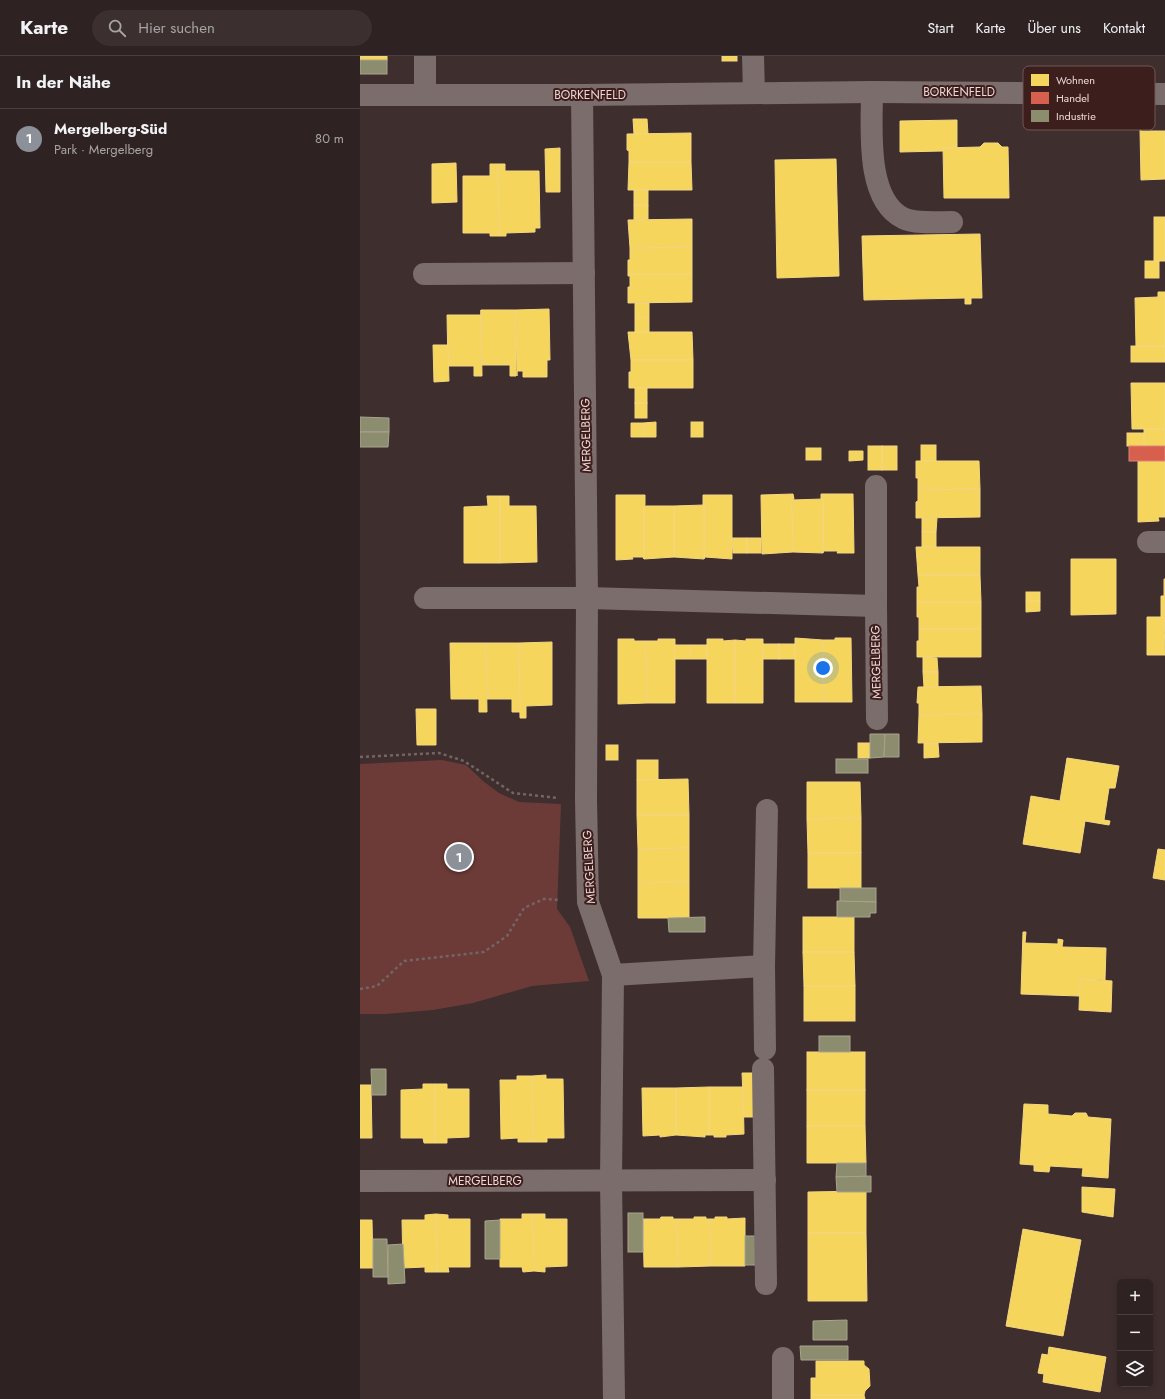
<!DOCTYPE html>
<html lang="de">
<meta charset="utf-8">
<style>
:root{--surface:#2f2222;--page:#3b2f2f;--text:#f1f3f6;--muted:#a7a4a5;--line:#4a3f40;--accent:#8c9099}
body{margin:0;font-family:Jost,sans-serif;background:var(--page);color:var(--text)}
.controls{position:absolute;right:12px;bottom:12px;display:grid;overflow:hidden;border-radius:6px;box-shadow:0 2px 6px #0003}
.controls button{width:36px;height:36px;display:grid;place-items:center;padding:0;border:0;border-bottom:1px solid var(--line);background:var(--surface);color:var(--text);font:20px sans-serif}
.you{position:absolute;left:463px;top:612px;width:14px;height:14px;margin:-10px;border:3px solid #fff;border-radius:50%;background:#1a73e8;box-shadow:0 0 0 6px #1a73e833}
.badge{display:grid;place-items:center;width:26px;height:26px;border-radius:50%;background:var(--accent);color:#fff;font-size:13px;font-weight:700}
.pin{position:absolute;translate:-50% -50%;border:2px solid #fff;box-shadow:0 1px 4px #0006}
.list{margin:0;padding:0;list-style:none}
h2{display:flex;justify-content:space-between;align-items:center;height:52px;margin:0;padding:0 16px;font-size:17px}
h2 small{font-size:13px;font-weight:400;color:var(--muted)}
.list li{display:grid;grid-template-columns:26px 1fr auto;gap:12px;align-items:center;box-sizing:border-box;height:60px;padding:0 16px;border-top:1px solid var(--line)}
.list b{display:block;font-size:15px;white-space:nowrap}
.list p{margin:0;font-size:13px;white-space:nowrap;color:var(--muted)}
.list em{font-size:13px;font-style:normal;color:var(--muted)}
.icon{flex:none;width:22px;height:22px;fill:none;stroke:currentColor;stroke-width:2;stroke-linecap:round;stroke-linejoin:round}
.map{position:relative;flex:none;width:805px;height:1343px;overflow:hidden}
header{display:flex;align-items:center;gap:24px;box-sizing:border-box;height:56px;padding:0 20px;background:var(--surface);border-bottom:1px solid var(--line)}
header strong{font-size:19px}
nav{display:flex;gap:22px;margin-inline-start:auto;font-size:14px}
.search{width:280px;height:36px;background:var(--page);display:flex;align-items:center;gap:10px;box-sizing:border-box;padding:0 14px;border-radius:22px;color:var(--muted);font-size:15px}
main{display:flex}
aside{flex:1;background:var(--surface)}
.map>svg:first-child{display:block}
.green{fill:#6c3b38}
.homes{fill:#f6d55c;stroke:#f4d681}
.shops{fill:#d6604d;stroke:#dd8476}
.industry{fill:#8c8c6e;stroke:#a9a38e}
.lines{fill:none;stroke-linecap:round;stroke-linejoin:round}
.path{stroke:#736565;stroke-width:2.5;stroke-dasharray:3 3;stroke-linecap:butt}
.minor{stroke:#7b6d6c;stroke-width:22}
.labels{text-anchor:middle;dominant-baseline:central;stroke-width:4;stroke-linejoin:round;paint-order:stroke}
.street-label{font-size:12px;fill:#eed8d7;stroke:#3c1e1c}
.key{fill:#3c1e1c;stroke:#715654;stroke-width:1}
.key-label{font-size:11px;fill:#eed8d7}
</style>
<header>
<strong>Karte</strong>
<div class="search"><svg class="icon" aria-label="search" viewBox="0 0 24 24"><circle cx="10" cy="10" r="6"/><path d="M15 15l6 6"/></svg>Hier suchen</div>
<nav><a>Start</a><a>Karte</a><a>Über uns</a><a>Kontakt</a></nav>
</header>
<main>
<aside>
<h2>In der Nähe<small></small></h2>
<ul class="list">
<li><span class="badge">1</span><div><b>Mergelberg-Süd</b><p>Park · Mergelberg</p></div><em>80 m</em></li>
</ul>
</aside>
<div class="map">
<svg width="805" height="1343" viewBox="0 0 805 1343">
<rect width="100%" height="100%" fill="#3f2e2e"/>
<polygon class="green" points="82,704 106,709 123,725 139,737 159,746 201,748 197,853 210,871 229,925 172,930 113,947 73,954 26,958 0,958 0,708"/>
<g class="homes">
<rect x="0" y="0" width="27" height="4"/>
<rect x="362" y="0" width="15" height="5"/>
<polygon points="273,63 287,63 288,78 274,78"/>
<polygon points="597,64 597,92 583,92 583,95 540,96 540,65"/>
<polygon points="780,74 781,74 781,75 805,75 805,123 781,124"/>
<polygon points="331,77 331,106 269,106 269,95 267,94 267,78"/>
<polygon points="624,87 638,87 642,91 648,91 649,142 584,142 583,92 620,91"/>
<polygon points="200,92 200,136 186,136 185,93"/>
<polygon points="476,103 479,220 417,222 415,104"/>
<polygon points="269,106 331,106 332,134 268,134"/>
<polygon points="96,107 97,146 72,147 72,108"/>
<polygon points="130,108 138,108 139,180 130,180 130,177 103,177 103,120 130,120"/>
<polygon points="138,108 145,108 145,115 179,115 180,172 175,172 175,176 146,177 146,180 139,180"/>
<rect x="274" y="134" width="14" height="15"/>
<polygon points="274,149 288,149 288,163 274,164"/>
<rect x="794" y="161" width="11" height="44"/>
<polygon points="332,163 332,191 270,192 268,164"/>
<polygon points="620,178 622,242 611,242 611,248 605,248 605,242 504,244 502,180"/>
<polygon points="332,191 332,218 268,218 268,204 270,204 270,192"/>
<rect x="785" y="205" width="14" height="17"/>
<polygon points="268,218 332,218 332,246 268,247 268,231 270,231 270,220 268,220"/>
<polygon points="798,236 805,236 805,290 776,290 775,242 798,241"/>
<polygon points="275,247 289,247 289,262 275,261"/>
<polygon points="189,253 190,304 187,304 187,321 163,321 163,315 157,315 157,320 156,254"/>
<polygon points="121,254 122,320 114,320 114,310 88,310 87,259 121,259"/>
<polygon points="121,254 156,254 156,320 150,320 150,309 122,309"/>
<polygon points="275,261 289,262 289,276 275,276"/>
<polygon points="268,276 332,276 333,304 271,304"/>
<polygon points="73,289 88,289 89,325 74,326"/>
<rect x="771" y="290" width="34" height="16"/>
<polygon points="271,304 333,304 333,332 269,332 269,316 271,316"/>
<polygon points="771,327 805,327 805,373 772,373"/>
<rect x="275" y="332" width="12" height="15"/>
<rect x="275" y="347" width="12" height="15"/>
<polygon points="296,366 296,381 284,381 283,367"/>
<rect x="331" y="366" width="12" height="15"/>
<polygon points="271,367 283,367 284,381 271,381"/>
<rect x="784" y="373" width="21" height="17"/>
<rect x="767" y="377" width="17" height="13"/>
<rect x="561" y="389" width="15" height="16"/>
<rect x="508" y="390" width="14" height="24"/>
<rect x="522" y="390" width="15" height="24"/>
<rect x="446" y="392" width="15" height="12"/>
<polygon points="489,395 503,395 503,404 489,405"/>
<polygon points="556,405 619,405 620,433 558,434 558,422 556,422"/>
<polygon points="778,405 805,405 805,461 798,461 799,465 778,466"/>
<polygon points="620,433 620,461 556,462 556,446 558,445 558,434"/>
<polygon points="433,438 434,443 432,444 433,496 402,498 401,439"/>
<polygon points="461,438 493,438 494,497 477,497 478,495 463,495 463,497 463,443 461,443"/>
<polygon points="256,439 285,439 285,449 284,450 284,503 283,501 272,501 273,503 256,504"/>
<polygon points="343,439 372,439 372,503 345,501 344,503 344,449 343,449"/>
<polygon points="127,440 140,440 140,507 104,507 104,451 128,450"/>
<polygon points="140,440 149,440 149,450 176,450 177,506 140,507"/>
<polygon points="463,443 463,497 433,496 432,444"/>
<polygon points="344,449 344,503 314,501 314,450"/>
<polygon points="284,450 314,450 314,501 284,503"/>
<polygon points="562,462 577,462 576,476 562,476"/>
<rect x="562" y="476" width="14" height="15"/>
<polygon points="372,482 387,482 387,497 373,497"/>
<rect x="387" y="482" width="14" height="15"/>
<polygon points="556,491 620,491 620,519 558,519"/>
<polygon points="711,503 756,503 756,558 711,559"/>
<polygon points="558,519 620,519 621,546 557,546 557,531 559,531"/>
<polygon points="804,523 805,523 805,576 804,562 801,562 801,540 804,540"/>
<rect x="666" y="536" width="14" height="9"/>
<polygon points="666,545 680,545 680,555 666,556"/>
<polygon points="557,546 621,546 621,573 559,573 559,561 557,561"/>
<polygon points="787,561 801,561 801,562 804,562 805,599 787,599"/>
<polygon points="559,573 621,573 621,601 557,601 557,585 559,585"/>
<polygon points="435,582 463,584 464,646 435,646"/>
<polygon points="475,582 491,582 492,646 464,646 463,584 475,584"/>
<polygon points="258,583 274,583 274,585 286,585 287,647 258,648"/>
<polygon points="298,583 315,583 315,647 287,647 286,585 298,585"/>
<polygon points="347,583 363,583 363,585 375,584 375,647 347,647"/>
<polygon points="386,583 403,583 403,647 375,647 375,584 386,585"/>
<polygon points="192,586 192,649 166,650 166,662 160,662 159,587"/>
<polygon points="90,587 126,587 127,656 119,656 119,643 91,643"/>
<polygon points="126,587 159,587 160,656 152,656 152,643 127,643"/>
<rect x="403" y="588" width="16" height="15"/>
<rect x="419" y="588" width="16" height="15"/>
<polygon points="314,589 330,589 331,603 315,603"/>
<polygon points="330,589 347,589 347,603 331,603"/>
<polygon points="563,601 577,602 578,616 563,616"/>
<polygon points="563,616 578,616 578,631 564,631"/>
<polygon points="621,630 622,658 559,659 559,647 557,647 558,631"/>
<polygon points="56,653 76,653 76,689 57,689"/>
<polygon points="622,658 622,686 558,687 559,659"/>
<rect x="498" y="687" width="12" height="15"/>
<polygon points="564,687 578,687 579,701 564,702"/>
<rect x="246" y="689" width="12" height="15"/>
<polygon points="707,702 759,710 755,732 749,732 744,764 750,765 749,769 725,765 720,797 663,788 671,740 700,745"/>
<rect x="277" y="704" width="21" height="20"/>
<polygon points="328,723 329,759 277,759 277,724"/>
<polygon points="447,726 500,726 501,762 447,763"/>
<polygon points="277,759 329,759 329,792 278,793"/>
<polygon points="501,762 501,797 448,797 447,763"/>
<polygon points="329,792 329,826 278,827 278,793"/>
<polygon points="798,793 805,794 805,824 793,822"/>
<rect x="448" y="797" width="53" height="35"/>
<polygon points="329,826 329,862 278,862 278,827"/>
<rect x="443" y="861" width="51" height="35"/>
<polygon points="663,876 666,876 665,887 698,888 698,883 703,884 702,891 746,892 745,924 720,923 719,940 661,938"/>
<polygon points="443,896 494,896 495,930 444,930"/>
<polygon points="720,923 752,925 751,956 719,954"/>
<rect x="444" y="930" width="51" height="35"/>
<rect x="447" y="996" width="58" height="38"/>
<polygon points="382,1017 398,1017 398,1061 384,1061"/>
<polygon points="186,1019 186,1023 203,1023 204,1082 187,1082 187,1086 173,1086 172,1020"/>
<polygon points="157,1020 172,1020 173,1086 158,1086 158,1082 141,1083 140,1024 157,1024"/>
<polygon points="63,1028 75,1028 75,1087 64,1087 63,1082 41,1082 41,1034 63,1033"/>
<polygon points="75,1028 87,1028 87,1033 109,1033 109,1081 87,1082 87,1087 75,1087"/>
<polygon points="0,1029 11,1029 12,1082 0,1082"/>
<polygon points="349,1031 349,1079 345,1079 345,1081 316,1079 316,1032"/>
<polygon points="349,1031 383,1031 384,1078 366,1079 366,1081 354,1081 354,1079 349,1079"/>
<polygon points="282,1032 316,1032 316,1079 300,1081 300,1079 283,1080"/>
<rect x="447" y="1034" width="58" height="36"/>
<polygon points="664,1048 688,1049 688,1058 712,1060 715,1057 726,1057 728,1061 751,1063 748,1122 722,1120 723,1112 690,1110 689,1116 674,1115 674,1109 660,1108"/>
<polygon points="447,1070 505,1070 506,1107 447,1107"/>
<polygon points="722,1131 755,1133 753,1161 722,1156"/>
<polygon points="506,1135 506,1177 448,1177 448,1136"/>
<polygon points="76,1158 77,1216 65,1216 65,1211 43,1212 42,1164 65,1164 65,1159"/>
<polygon points="76,1158 88,1159 88,1163 110,1163 110,1211 88,1211 89,1216 77,1216"/>
<polygon points="162,1158 173,1158 174,1215 163,1216 162,1211 140,1211 140,1163 162,1163"/>
<polygon points="173,1158 185,1158 185,1163 207,1163 207,1210 185,1211 185,1216 174,1215"/>
<polygon points="301,1161 313,1161 313,1163 317,1163 318,1211 284,1211 283,1163 300,1163"/>
<polygon points="334,1161 346,1161 346,1163 350,1163 351,1210 318,1211 317,1163 334,1163"/>
<polygon points="355,1161 367,1161 367,1163 385,1162 385,1210 351,1210 350,1163 355,1163"/>
<polygon points="0,1164 12,1164 13,1212 0,1212"/>
<polygon points="663,1173 721,1184 703,1280 646,1270"/>
<polygon points="448,1177 506,1177 507,1245 448,1245"/>
<polygon points="689,1291 746,1301 740,1336 683,1326 684,1318 678,1317 682,1298 688,1299"/>
<polygon points="456,1305 504,1305 504,1309 509,1313 510,1330 505,1335 504,1339 451,1339 451,1322 456,1322"/>
<polygon points="451,1339 504,1339 505,1343 451,1343"/>
</g>
<rect class="shops" x="769" y="390" width="36" height="15"/>
<g class="industry">
<rect x="0" y="4" width="27" height="14"/>
<polygon points="0,361 29,362 29,376 0,376"/>
<polygon points="0,376 29,376 28,391 0,391"/>
<polygon points="510,678 525,678 524,701 510,702"/>
<polygon points="525,678 539,678 539,701 524,701"/>
<rect x="476" y="703" width="32" height="14"/>
<rect x="480" y="832" width="36" height="14"/>
<polygon points="477,845 516,846 516,857 510,857 510,861 477,861"/>
<polygon points="345,861 345,876 309,876 308,862"/>
<rect x="459" y="980" width="31" height="16"/>
<polygon points="11,1013 26,1013 26,1039 12,1039"/>
<polygon points="477,1107 506,1107 506,1121 476,1121"/>
<polygon points="511,1120 511,1136 477,1136 476,1121"/>
<rect x="268" y="1157" width="15" height="39"/>
<polygon points="140,1164 140,1203 125,1203 125,1165"/>
<rect x="385" y="1180" width="14" height="29"/>
<polygon points="13,1183 27,1183 28,1221 13,1221"/>
<polygon points="43,1188 45,1227 28,1228 28,1189"/>
<polygon points="487,1264 487,1284 453,1284 453,1265"/>
<polygon points="440,1290 488,1290 488,1304 441,1304"/>
</g>
<g class="lines">
<g class="path">
<polyline points="0,701 79,697 104,705 153,737 198,742"/>
<polyline points="0,933 17,930 44,905 124,896 147,880 164,852 184,843 200,844"/>
</g>
<g class="minor">
<polyline points="65,0 65,39"/>
<polyline points="393,0 394,37"/>
<path d="M 512,36 C 512,71 505,143 543,162 C 554,168 579,166 592,166"/>
<polyline points="0,39 222,39 512,36 805,38"/>
<polyline points="222,39 227,542 226,743 228,846 253,919 251,1125 254,1343"/>
<polyline points="64,218 224,217"/>
<polyline points="516,430 516,550 517,663"/>
<polyline points="788,486 805,486"/>
<polyline points="65,542 227,542 516,550"/>
<polyline points="253,919 404,910"/>
<polyline points="405,993 404,910 407,754"/>
<polyline points="403,1013 406,1228"/>
<polyline points="0,1125 405,1124"/>
<polyline points="423,1343 423,1302"/>
</g>
</g>
<g class="labels">
<g class="street-label">
<text x="599" y="36">BORKENFELD</text>
<text x="230" y="39">BORKENFELD</text>
<text transform="translate(226 379) rotate(-91)">MERGELBERG</text>
<text transform="translate(516 606) rotate(-91)">MERGELBERG</text>
<text transform="translate(229 811) rotate(-93)">MERGELBERG</text>
<text x="125" y="1125">MERGELBERG</text>
</g>
</g>
<rect x="663" y="10" width="132" height="64" rx="6" class="key"/>
<rect x="671" y="18" width="18" height="12" fill="#f6d55c"/>
<rect x="671" y="36" width="18" height="12" fill="#d6604d"/>
<rect x="671" y="54" width="18" height="12" fill="#8c8c6e"/>
<g class="key-label">
<text x="696" y="28">Wohnen</text>
<text x="696" y="46">Handel</text>
<text x="696" y="64">Industrie</text>
</g>
</svg>
<div class="controls">
<button>+</button>
<button>−</button>
<button><svg class="icon" aria-label="layers" viewBox="0 0 24 24"><path d="M12 4l9 5-9 5-9-5zM3 14l9 5 9-5"/></svg></button>
</div>
<div class="you"></div>
<div class="pin badge" style="left:99px;top:801px">1</div>
</div>
</main>
